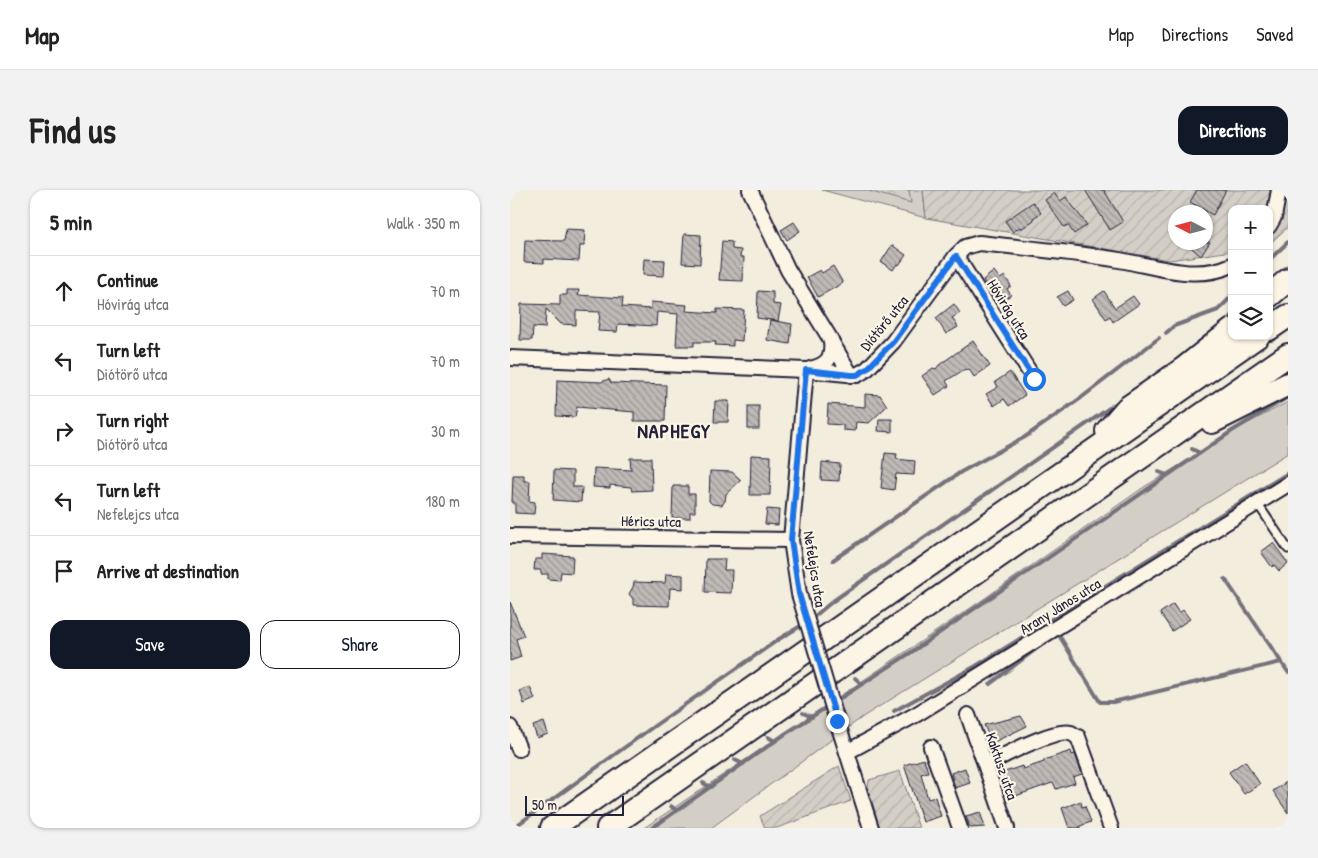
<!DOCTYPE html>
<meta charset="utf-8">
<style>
:root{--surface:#fff;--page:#f2f2f2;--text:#222;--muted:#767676;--line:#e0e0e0;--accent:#111827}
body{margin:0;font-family:"Patrick Hand",sans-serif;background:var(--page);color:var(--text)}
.controls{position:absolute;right:15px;top:15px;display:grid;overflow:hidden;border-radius:10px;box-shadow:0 1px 4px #0004}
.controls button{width:45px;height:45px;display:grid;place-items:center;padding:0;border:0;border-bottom:1px solid var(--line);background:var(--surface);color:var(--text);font:25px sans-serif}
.compass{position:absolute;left:658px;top:15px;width:45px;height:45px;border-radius:50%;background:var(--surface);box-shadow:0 1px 4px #0004;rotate:276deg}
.scale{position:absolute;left:15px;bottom:12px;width:99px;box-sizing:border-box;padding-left:5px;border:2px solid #22223b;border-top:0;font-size:14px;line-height:18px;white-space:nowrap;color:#22223b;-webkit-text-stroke:4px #fcf5e5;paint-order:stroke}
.stop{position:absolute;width:15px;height:15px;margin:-11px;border:4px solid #1a73e8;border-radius:50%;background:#fff}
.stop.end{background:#1a73e8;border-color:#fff;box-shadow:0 1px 5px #0008}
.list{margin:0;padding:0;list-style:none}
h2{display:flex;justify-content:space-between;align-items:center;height:65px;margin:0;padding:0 20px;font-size:21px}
h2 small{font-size:16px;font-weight:400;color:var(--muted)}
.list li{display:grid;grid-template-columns:32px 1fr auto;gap:15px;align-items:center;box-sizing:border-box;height:70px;padding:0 20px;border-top:1px solid var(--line)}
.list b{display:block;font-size:19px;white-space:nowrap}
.list p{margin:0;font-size:16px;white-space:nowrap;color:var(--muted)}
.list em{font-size:16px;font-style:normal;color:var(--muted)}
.actions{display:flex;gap:10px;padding:15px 20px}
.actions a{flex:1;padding:11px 0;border:1px solid var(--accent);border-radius:15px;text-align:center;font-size:18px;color:var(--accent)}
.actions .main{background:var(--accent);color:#fff}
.icon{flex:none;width:28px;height:28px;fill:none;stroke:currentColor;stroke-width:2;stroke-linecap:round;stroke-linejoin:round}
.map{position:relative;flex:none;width:778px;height:638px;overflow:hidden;border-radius:15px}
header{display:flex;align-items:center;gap:30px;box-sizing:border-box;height:70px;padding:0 25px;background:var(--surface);border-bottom:1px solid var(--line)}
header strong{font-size:24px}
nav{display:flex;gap:28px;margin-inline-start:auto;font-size:18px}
.intro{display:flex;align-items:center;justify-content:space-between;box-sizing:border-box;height:120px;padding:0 30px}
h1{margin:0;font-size:35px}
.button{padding:12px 22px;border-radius:15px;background:var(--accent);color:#fff;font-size:18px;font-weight:700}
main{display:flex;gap:30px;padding:0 30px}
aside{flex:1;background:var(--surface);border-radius:15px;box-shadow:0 1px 4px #0004}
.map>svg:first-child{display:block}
.grass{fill:#d4cfc6;stroke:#7b7880}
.forest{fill:url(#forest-crowns);stroke:#7b7880}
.garden{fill:url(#garden-furrows);stroke:#7b7880;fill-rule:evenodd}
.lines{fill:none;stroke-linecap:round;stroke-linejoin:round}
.stream{stroke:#75727b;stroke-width:4}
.building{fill:url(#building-back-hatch);stroke:#22223b}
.service-casing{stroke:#22223b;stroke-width:11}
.minor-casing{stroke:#22223b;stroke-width:18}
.trunk-casing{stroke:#22223b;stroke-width:26}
.service{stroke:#fcf5e5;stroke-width:7}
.minor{stroke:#fcf5e5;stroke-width:14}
.trunk{stroke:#fcf5e5;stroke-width:22}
.minor-bridge-casing{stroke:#22223b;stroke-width:18;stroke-linecap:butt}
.minor-bridge{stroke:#fcf5e5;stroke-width:14}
.route{stroke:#1a73e8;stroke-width:6}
.labels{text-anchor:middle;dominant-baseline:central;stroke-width:4.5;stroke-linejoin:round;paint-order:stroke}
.street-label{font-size:15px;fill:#22223b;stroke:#fcf5e5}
.district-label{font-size:20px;font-weight:bold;letter-spacing:1px;fill:#22223b;stroke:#fcf5e5}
</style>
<header>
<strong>Map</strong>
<nav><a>Map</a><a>Directions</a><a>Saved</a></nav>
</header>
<div class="intro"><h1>Find us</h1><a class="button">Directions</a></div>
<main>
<aside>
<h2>5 min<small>Walk · 350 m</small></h2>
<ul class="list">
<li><svg class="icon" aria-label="ahead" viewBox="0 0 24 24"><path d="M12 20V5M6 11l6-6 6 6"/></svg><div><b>Continue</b><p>Hóvirág utca</p></div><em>70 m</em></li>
<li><svg class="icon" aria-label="left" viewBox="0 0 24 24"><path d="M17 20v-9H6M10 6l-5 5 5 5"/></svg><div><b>Turn left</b><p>Diótörő utca</p></div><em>70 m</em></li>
<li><svg class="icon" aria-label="right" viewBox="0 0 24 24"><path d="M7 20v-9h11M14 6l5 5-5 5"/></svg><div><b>Turn right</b><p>Diótörő utca</p></div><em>30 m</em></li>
<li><svg class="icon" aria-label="left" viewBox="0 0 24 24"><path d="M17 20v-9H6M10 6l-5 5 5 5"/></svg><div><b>Turn left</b><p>Nefelejcs utca</p></div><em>180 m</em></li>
<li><svg class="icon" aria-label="arrive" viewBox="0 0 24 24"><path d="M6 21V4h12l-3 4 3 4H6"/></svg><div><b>Arrive at destination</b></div></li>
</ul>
<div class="actions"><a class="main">Save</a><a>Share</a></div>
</aside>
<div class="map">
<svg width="778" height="638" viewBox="0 0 778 638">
<defs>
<pattern id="forest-crowns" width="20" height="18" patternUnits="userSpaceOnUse" patternTransform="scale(1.25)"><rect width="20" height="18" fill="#d4cfc6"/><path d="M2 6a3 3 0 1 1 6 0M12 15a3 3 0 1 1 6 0" fill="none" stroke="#b6b1ab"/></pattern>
<pattern id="garden-furrows" width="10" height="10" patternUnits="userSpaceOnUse" patternTransform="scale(1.25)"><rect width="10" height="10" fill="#d4cfc6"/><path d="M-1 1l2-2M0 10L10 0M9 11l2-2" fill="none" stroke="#b6b1ab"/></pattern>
<pattern id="building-back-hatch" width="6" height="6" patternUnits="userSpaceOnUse" patternTransform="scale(1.25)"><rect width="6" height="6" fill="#bfbab6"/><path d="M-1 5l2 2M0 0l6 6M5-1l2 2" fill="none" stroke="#9b9795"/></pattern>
</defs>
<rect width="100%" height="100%" fill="#f3edde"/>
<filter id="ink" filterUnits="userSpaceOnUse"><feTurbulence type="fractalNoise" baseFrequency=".02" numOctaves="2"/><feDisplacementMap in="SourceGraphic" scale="10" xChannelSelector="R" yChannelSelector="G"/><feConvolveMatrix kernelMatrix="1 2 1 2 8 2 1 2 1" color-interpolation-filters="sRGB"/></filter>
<g filter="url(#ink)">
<g class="grass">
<polygon points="312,0 413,0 416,28"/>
<polygon points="778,212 778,263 354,526 201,638 134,638 468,413 634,297 731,237"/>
</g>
<polygon class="forest" points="355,0 399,0 401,13"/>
<g class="garden">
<path d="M 413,0 L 778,0 L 778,37 L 759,54 L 759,19 L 722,19 L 722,61 L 659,70 L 416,28 ZM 666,22 L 696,22 L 696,52 L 666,52 Z"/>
<polygon points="329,576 341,611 267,638 255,638 250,626"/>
<polygon points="390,581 409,638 370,638 358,599 359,590"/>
</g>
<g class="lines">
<g class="stream">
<polyline points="759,70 778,52"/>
<polyline points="770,83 778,76"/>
<polyline points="714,133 722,126"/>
<polyline points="656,143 664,136 708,120 722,106"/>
<polyline points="682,259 690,263"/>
<polyline points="649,282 657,285"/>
<polyline points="323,370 451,282 515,247 571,208 649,148"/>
<polyline points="715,389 778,482"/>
<polyline points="300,430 323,411 608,212"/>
<polyline points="545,444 547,442 590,512 603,512 771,472"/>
<polyline points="345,488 352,494"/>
<polyline points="480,494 530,456"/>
<polyline points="384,521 466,476 778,283"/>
<polyline points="293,523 302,527"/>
<polyline points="258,547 265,551"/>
<polyline points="225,570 233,574"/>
<polyline points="193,593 201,597"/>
<polyline points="161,616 167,621"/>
<polyline points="3,638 147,534 269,449 294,434"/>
<polyline points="142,638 275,544 400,463 722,241 778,207"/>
</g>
</g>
<g class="building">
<polygon points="575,0 594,0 613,32 600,40"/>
<polygon points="687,0 716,0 703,25 680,12"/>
<polygon points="544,3 550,11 556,7 577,35 564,44 558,35 554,37 535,10"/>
<polygon points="523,12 531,23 523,28 524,30 511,39 510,37 503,42 495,31"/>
<polygon points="284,32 290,41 277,50 271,40"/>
<polygon points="56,39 75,40 74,56 70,56 69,71 34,69 34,73 14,72 15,50 54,51"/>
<polygon points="174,44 191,45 190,74 172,73"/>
<polygon points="212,51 222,52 222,59 231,60 230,67 234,67 233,91 209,90"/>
<polygon points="675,52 700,52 691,66"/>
<polygon points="382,55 396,65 389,75 387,74 383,80 371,72"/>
<polygon points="134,69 155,70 154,86 133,85"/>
<polygon points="323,76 333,93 308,107 297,87 310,80 312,83"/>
<polygon points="484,81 490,89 495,86 501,96 497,99 501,105 488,113 473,90"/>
<polygon points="57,100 69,100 68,105 113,108 112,117 141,119 141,112 177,115 176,121 207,123 207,119 234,120 232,151 223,150 223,156 205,155 206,152 184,152 184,156 166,156 168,124 147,122 146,136 108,134 107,142 88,141 90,122 66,121 66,135 51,134 36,119 35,138 23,137 22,150 10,150 11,114 50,115 50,105 57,105"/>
<polygon points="248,101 263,102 263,114 271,115 268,131 247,128"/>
<polygon points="558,101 563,110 553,116 547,107"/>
<polygon points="594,101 605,118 623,106 629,114 603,132 600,126 596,129 583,109"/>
<polygon points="444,114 450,123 442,128 448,137 436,144 426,128"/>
<polygon points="260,130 282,134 280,154 257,150"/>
<polygon points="463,151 480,176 464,187 459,179 456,180 455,179 436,191 439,196 425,205 412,186 423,178 426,179 429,175"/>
<polygon points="500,182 515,205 499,216 494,209 484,216 476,204 488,197 485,192"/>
<polygon points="99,189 101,193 156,195 155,231 124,231 124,222 67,217 65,227 46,226 47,190 91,192"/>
<polygon points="355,204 370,205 377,216 359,233 346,232 345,241 333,240 333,235 317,234 318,214 355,217"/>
<polygon points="205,211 219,211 218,232 204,232"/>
<rect x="238" y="216" width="11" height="23"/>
<polygon points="369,229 382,229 382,242 368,241"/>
<polygon points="375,263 387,264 386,269 405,271 404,285 386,284 384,300 371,298"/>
<polygon points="241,265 261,266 260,305 240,305"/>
<polygon points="120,268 141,268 142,300 122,301 121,297 100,295 100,298 83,297 84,278 121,280"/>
<polygon points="312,272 330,274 329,291 311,290"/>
<polygon points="44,280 63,281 63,297 72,297 71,312 43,310"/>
<polygon points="200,281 222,282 231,290 216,304 215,311 212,315 202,314 199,311"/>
<polygon points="3,285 14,285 14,291 20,291 19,311 25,312 24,324 5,323 5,313 2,313"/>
<polygon points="163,296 178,296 178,304 185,304 185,322 180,322 180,328 162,328"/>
<polygon points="257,319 269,320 268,335 255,334"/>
<polygon points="763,353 778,373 769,381 764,375 762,377 751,362"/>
<polygon points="32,364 63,366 62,383 51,382 50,390 38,389 38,384 31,384 31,380 24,380 25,369 32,369"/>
<polygon points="196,369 215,369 214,380 222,380 221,403 195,402"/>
<polygon points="156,384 173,385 173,399 160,398 159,416 123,415 123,409 119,404 123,397 124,392 155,393"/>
<polygon points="0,412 14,446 6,449 11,467 0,471"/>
<polygon points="663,414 669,423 673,420 680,429 662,441 650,423"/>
<polygon points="20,497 25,509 14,514 10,501"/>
<polygon points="511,526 517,536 482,553 474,535"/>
<polygon points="34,532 38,544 27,548 23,536"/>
<polygon points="561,561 562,565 565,564 572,584 563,587 565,593 546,599 544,594 542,593 500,608 492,583 512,576 513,579 534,572 534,570"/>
<polygon points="414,569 418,582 411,584 418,609 425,607 431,626 413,632 394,575"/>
<polygon points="735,571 750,594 734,604 719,582"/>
<polygon points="455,578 460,593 445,598 441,583"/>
<polygon points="778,591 778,623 763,601"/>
<polygon points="571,611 572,617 575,616 581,632 570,636 570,638 559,638 552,618"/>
<polygon points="470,622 475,637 460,638 456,626"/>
</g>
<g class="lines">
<defs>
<polyline id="service" points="747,313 778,359"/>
<g id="minor">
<path d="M 240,0 L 278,80 L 321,150 C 323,169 317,175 300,179"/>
<polyline points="759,36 764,27 769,0"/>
<polyline points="446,66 524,189"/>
<polyline points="321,151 341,185"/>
<path d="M 0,168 L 296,180 L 347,185 L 357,179 L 383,152 L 446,66 L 455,57 L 469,53 C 516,58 563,62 609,70 C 645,76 686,92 722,75"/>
<polyline points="0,346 281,350"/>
<polyline points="289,404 281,350 296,180"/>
<polyline points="458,525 497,638"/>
<polyline points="327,531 361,638"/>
<polyline points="0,537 9,559"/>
<polyline points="421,557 450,638"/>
<polyline points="337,562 407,524 778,294"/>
<path d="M 485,570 C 501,562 544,539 561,543 C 563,544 565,546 568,547 L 601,638"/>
</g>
<g id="trunk">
<polyline points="759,106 778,90"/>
<polyline points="759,139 778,126"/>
<polyline points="702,232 778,194"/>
<polyline points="597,241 617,218 673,179 722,140"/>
<polyline points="42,638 748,146"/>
<polyline points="98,638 778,165"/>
</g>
</defs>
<use href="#service" class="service-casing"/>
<use href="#minor" class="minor-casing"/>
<use href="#trunk" class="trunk-casing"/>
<use href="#service" class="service"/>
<use href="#minor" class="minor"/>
<use href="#trunk" class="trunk"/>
<defs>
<polyline id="minor-bridge" points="289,404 327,531"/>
</defs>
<use href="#minor-bridge" class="minor-bridge-casing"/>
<use href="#minor-bridge" class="minor-bridge"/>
</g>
</g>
<g class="lines" filter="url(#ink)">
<polyline class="route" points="327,531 289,404 281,350 296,180 341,185 347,185 357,179 383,152 446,66 524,189"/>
</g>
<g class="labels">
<g class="street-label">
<text transform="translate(499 119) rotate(58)">Hóvirág utca</text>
<text transform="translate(374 133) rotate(-51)">Diótörő utca</text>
<text transform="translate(141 331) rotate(1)">Hérics utca</text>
<text transform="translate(305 379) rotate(81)">Nefelejcs utca</text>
<text transform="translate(550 416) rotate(-32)">Arany János utca</text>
<text transform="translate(492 576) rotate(71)">Kaktusz utca</text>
</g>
<g class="district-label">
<text x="164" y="240">NAPHEGY</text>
</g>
</g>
</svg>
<div class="controls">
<button>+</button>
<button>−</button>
<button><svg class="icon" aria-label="layers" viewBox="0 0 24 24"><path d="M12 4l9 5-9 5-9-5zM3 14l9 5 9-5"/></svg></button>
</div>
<svg class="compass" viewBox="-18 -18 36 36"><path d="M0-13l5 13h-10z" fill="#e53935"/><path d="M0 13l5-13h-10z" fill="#767676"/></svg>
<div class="scale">50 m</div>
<div class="stop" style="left:524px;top:189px"></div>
<div class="stop end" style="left:327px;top:531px"></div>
</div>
</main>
